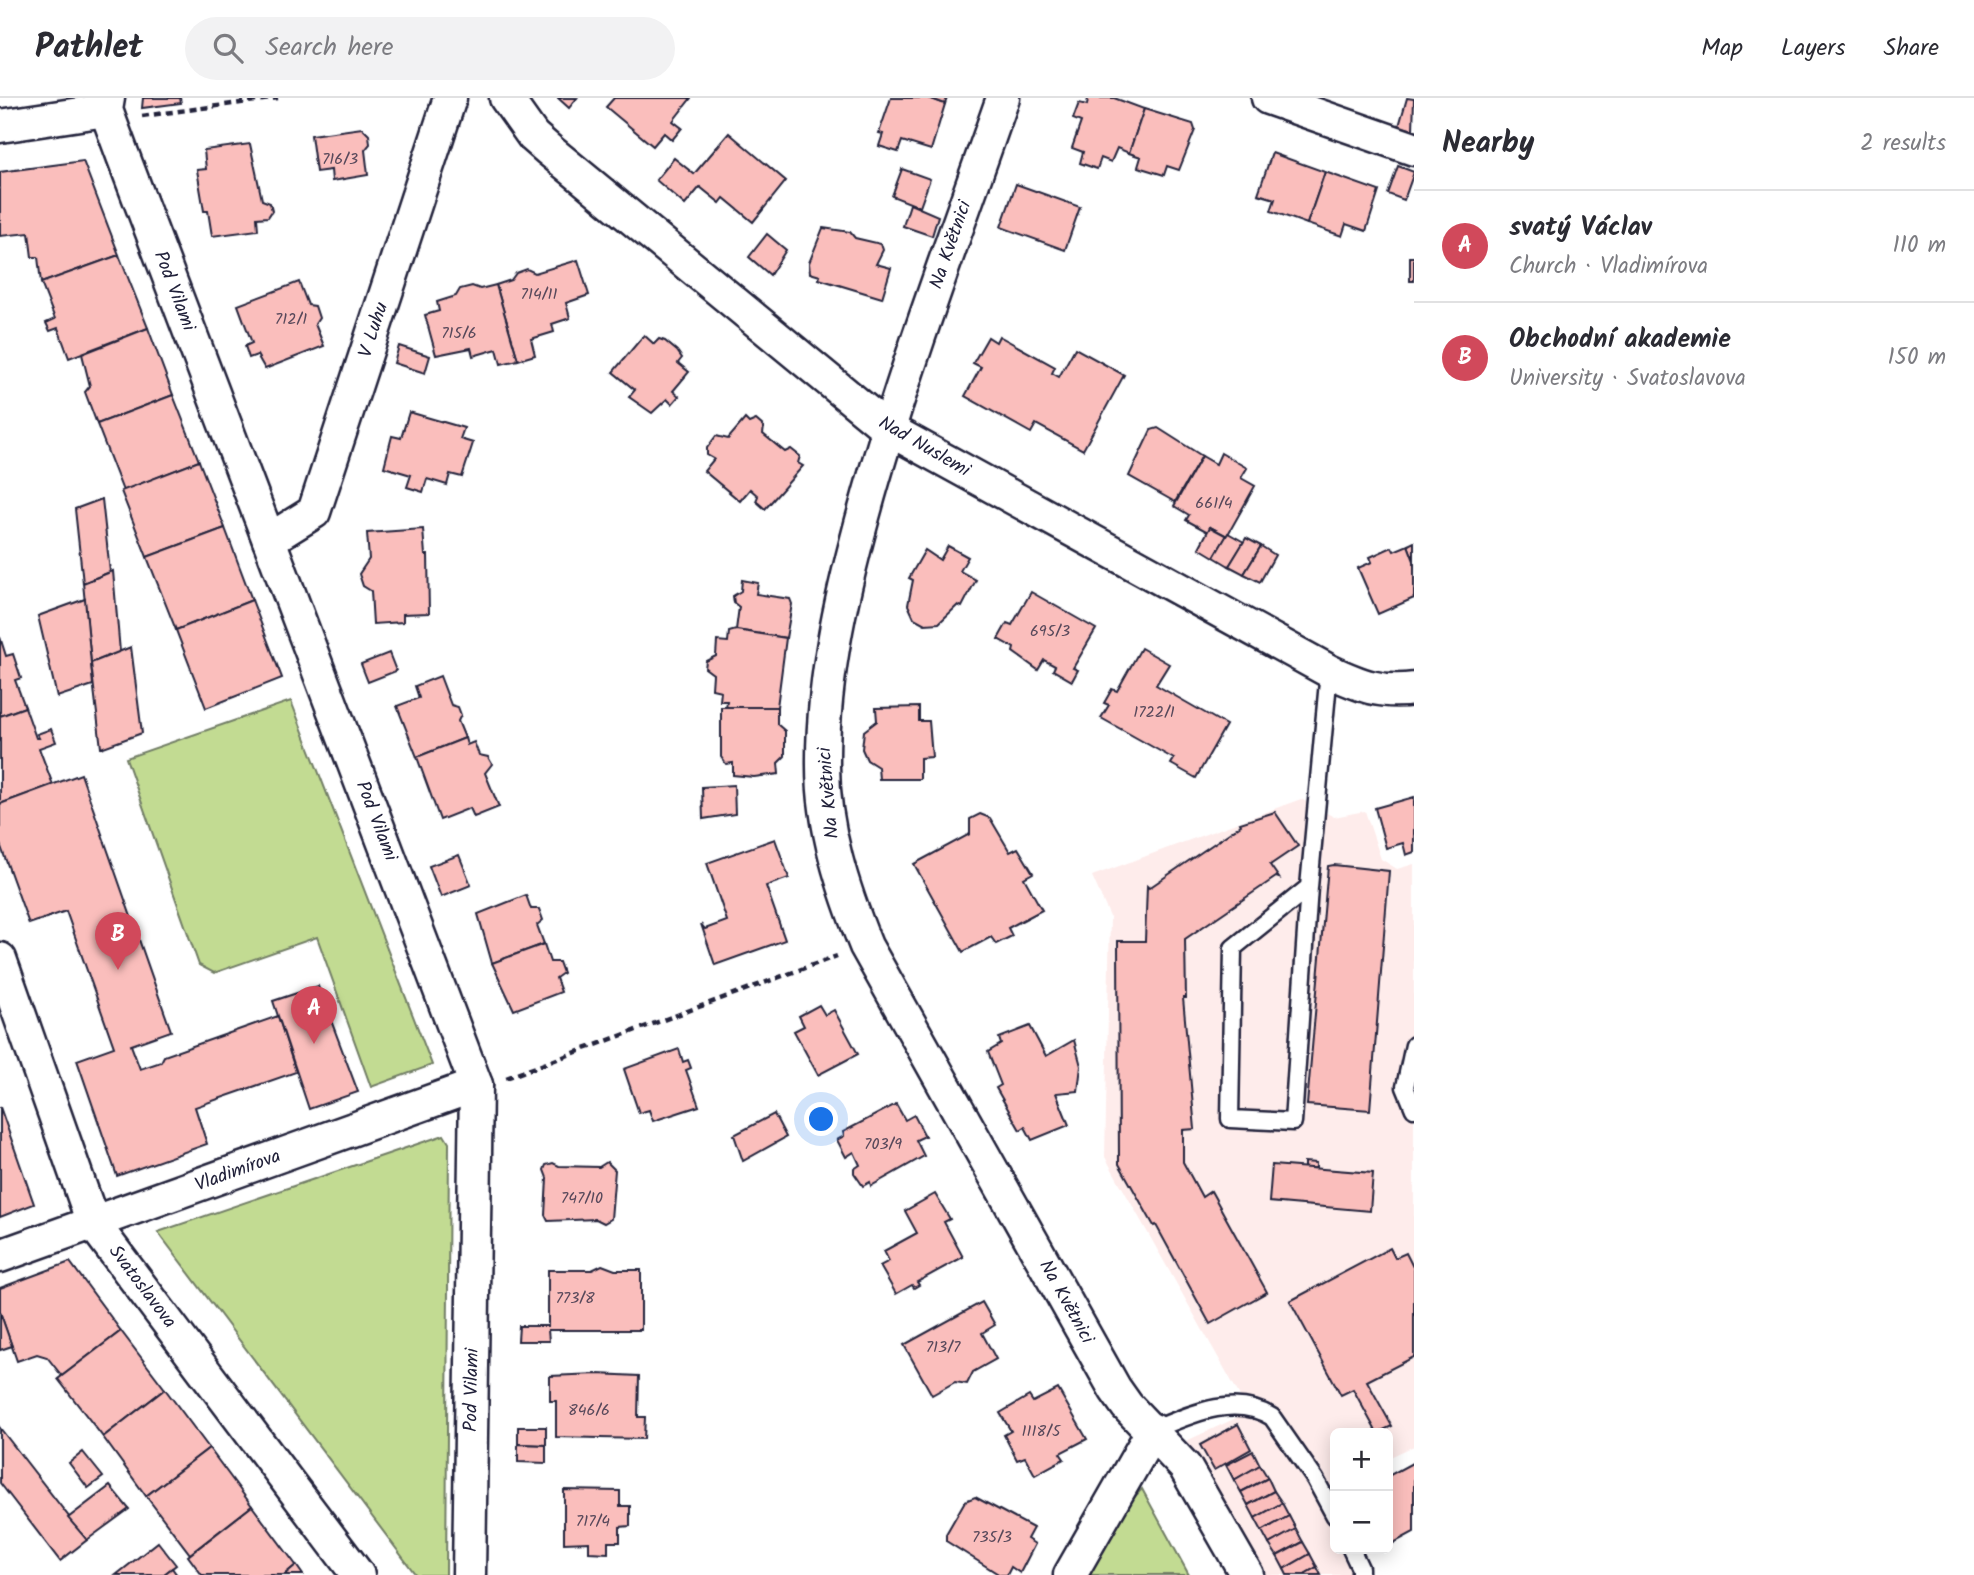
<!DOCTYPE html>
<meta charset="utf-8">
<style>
:root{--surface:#fff;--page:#f2f2f3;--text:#2b2b33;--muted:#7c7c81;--line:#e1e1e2;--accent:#d1495b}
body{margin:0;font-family:Kalam,sans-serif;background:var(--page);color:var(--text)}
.controls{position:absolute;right:21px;bottom:21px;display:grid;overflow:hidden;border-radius:10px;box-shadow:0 4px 18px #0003}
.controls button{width:63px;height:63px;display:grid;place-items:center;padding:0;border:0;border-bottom:2px solid var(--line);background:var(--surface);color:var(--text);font:35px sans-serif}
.you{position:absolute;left:822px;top:1022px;width:24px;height:24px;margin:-18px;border:5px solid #fff;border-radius:50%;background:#1a73e8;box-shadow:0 0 0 10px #1a73e833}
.badge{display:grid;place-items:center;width:46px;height:46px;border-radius:50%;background:var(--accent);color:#fff;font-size:23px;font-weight:700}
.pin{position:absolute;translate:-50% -58px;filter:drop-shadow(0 2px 4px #0008)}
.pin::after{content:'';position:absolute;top:37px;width:24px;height:21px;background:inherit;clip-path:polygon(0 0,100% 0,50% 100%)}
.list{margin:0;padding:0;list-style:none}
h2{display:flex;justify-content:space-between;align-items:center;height:91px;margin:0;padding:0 28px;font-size:30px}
h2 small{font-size:23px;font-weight:400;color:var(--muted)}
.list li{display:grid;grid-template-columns:46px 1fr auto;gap:21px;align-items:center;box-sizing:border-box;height:112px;padding:0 28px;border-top:2px solid var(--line)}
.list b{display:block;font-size:26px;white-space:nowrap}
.list p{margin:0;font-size:23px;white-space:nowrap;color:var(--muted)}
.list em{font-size:23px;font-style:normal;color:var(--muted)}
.icon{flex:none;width:38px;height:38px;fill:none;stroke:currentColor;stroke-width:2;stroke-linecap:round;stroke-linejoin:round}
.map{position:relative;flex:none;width:1414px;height:1477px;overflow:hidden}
header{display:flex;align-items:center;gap:42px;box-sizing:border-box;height:98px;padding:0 35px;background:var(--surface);border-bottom:2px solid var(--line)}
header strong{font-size:33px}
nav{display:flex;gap:38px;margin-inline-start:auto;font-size:24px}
.search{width:490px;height:63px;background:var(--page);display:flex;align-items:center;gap:18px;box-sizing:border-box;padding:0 24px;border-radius:38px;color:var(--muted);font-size:26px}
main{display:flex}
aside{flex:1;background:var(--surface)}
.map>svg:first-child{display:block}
.built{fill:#feeceb}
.green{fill:#c2db92;stroke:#727e66;stroke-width:2}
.building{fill:#fabebc;stroke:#22223b;stroke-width:2}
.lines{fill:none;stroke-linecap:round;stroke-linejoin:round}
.service-casing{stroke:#22223b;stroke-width:21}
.minor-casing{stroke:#22223b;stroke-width:37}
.path{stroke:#22223b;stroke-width:4.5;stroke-dasharray:7 5;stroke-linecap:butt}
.service{stroke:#fff;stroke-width:16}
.minor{stroke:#fff;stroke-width:32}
.labels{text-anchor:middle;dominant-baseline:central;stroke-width:5;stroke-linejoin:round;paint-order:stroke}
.number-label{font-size:16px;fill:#58495b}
.street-label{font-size:19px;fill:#22223b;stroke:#fff}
</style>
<header>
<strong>Pathlet</strong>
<div class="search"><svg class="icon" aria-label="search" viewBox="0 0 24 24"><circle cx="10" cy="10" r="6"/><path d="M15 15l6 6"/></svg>Search here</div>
<nav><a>Map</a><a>Layers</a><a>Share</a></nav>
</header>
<main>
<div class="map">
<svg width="1414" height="1477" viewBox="0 0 1414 1477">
<rect width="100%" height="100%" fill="#fff"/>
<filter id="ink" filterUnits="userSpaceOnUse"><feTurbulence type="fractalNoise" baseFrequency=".0143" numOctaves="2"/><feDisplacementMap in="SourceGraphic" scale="14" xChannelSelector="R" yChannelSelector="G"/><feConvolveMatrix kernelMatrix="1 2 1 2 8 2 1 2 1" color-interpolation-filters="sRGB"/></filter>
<g filter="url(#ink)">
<polygon class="built" points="1301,701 1334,719 1365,713 1381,761 1397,771 1414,766 1414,1348 1388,1360 1388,1335 1335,1335 1335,1386 1313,1397 1335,1434 1335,1451 1346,1451 1363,1477 1261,1477 1184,1344 1249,1314 1105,1059 1110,819 1092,778"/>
<g class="green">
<polygon points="291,603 432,967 371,989 317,839 214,875 199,867 126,660"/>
<polygon points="444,1037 449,1045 446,1477 416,1477 158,1134"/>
<polygon points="1142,1391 1189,1477 1084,1477 1117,1417"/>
</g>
<g class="building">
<polygon points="143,0 180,0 181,5 142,10"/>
<polygon points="558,0 577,0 569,10"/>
<polygon points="614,0 691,0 673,23 682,30 672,42 664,35 653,48 606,9"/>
<polygon points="891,0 929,0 945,6 931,52 902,43 898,54 879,48 883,36 879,35"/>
<polygon points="929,0 947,0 945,6"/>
<polygon points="1114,0 1144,11 1129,55 1117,50 1111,64 1101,60 1097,71 1080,65 1083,54 1072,50 1081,24 1073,21 1079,5 1087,7 1088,0"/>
<polygon points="1407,0 1414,1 1413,32 1399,28"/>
<polygon points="1144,11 1193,26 1195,32 1179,72 1167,68 1164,77 1138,69 1141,59 1129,55"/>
<polygon points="362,30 369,37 370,46 365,52 368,77 332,83 331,72 316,74 311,37"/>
<polygon points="729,35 786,83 753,124 724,100 720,105 700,89 685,107 656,82 674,60 694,76"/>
<polygon points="250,46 262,102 270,105 272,113 268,119 257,120 258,132 212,138 208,113 204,113 197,72 206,71 204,52"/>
<polygon points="1272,55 1325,74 1307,126 1271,113 1275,101 1258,96"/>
<polygon points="83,63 119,157 41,185 38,159 32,159 29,135 0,138 0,74"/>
<polygon points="1398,68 1414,74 1404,102 1388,96"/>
<polygon points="902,71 930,81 920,109 892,98"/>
<polygon points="1325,74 1379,93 1366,133 1346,126 1342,138 1307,126"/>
<polygon points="1016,86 1080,109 1065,152 1001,129"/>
<polygon points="910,106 938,118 932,138 903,128"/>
<polygon points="823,130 850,134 855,140 881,146 883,152 876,166 891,170 882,200 819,181 820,178 810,175 809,165"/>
<polygon points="767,136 786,152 770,177 749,159"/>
<polygon points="119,157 148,230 69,260 58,230 50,233 46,225 55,221 41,185"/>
<rect x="1410" y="159" width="4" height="24"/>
<polygon points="578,162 589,197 566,205 570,220 552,226 554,234 531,241 535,257 518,262 496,187 511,182 516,175 527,171 535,175"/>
<polygon points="299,184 308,207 315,208 319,220 315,226 324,248 265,271 257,257 249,260 245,248 252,245 238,207"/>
<polygon points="496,187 518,262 501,266 497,251 473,258 471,250 436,257 425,217 439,213 437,204 456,198 460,191 472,188 480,191"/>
<polygon points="148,230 173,297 97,326 85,294 90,288 82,256"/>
<polygon points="644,237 654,246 659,241 665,243 677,253 682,260 678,265 689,274 673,293 679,298 672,306 667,301 652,315 629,299 635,292 613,274"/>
<polygon points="999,238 1055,269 1052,275 1059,279 1075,250 1124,277 1083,352 1036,326 1031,335 965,298 981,269 973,265 988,239 996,244"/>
<polygon points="399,248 430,258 425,275 394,265"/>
<polygon points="173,297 199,363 123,393 97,326"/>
<polygon points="409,314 464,330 460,341 473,345 462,379 450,376 447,387 427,381 423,394 407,389 411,377 384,369 392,338 401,340"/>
<polygon points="745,321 749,325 756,322 764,329 763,336 785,354 791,351 800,358 798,365 803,368 765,411 756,403 758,398 750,391 740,403 704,373 714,361 707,357 707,350 716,338 728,341"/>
<polygon points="1158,330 1202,358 1175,404 1129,378 1151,332"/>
<polygon points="1221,355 1247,370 1241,380 1255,388 1227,438 1210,429 1208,434 1186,422 1189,417 1174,408 1202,358 1216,366"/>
<polygon points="199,363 225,430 147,459 121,393"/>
<polygon points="102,401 110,474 83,485 75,411"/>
<polygon points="1210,429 1227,438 1214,459 1199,450"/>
<polygon points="225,430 252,502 176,532 147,459"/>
<polygon points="423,431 425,457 428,457 429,515 403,516 403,524 373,526 371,493 363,488 359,476 369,461 367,435"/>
<polygon points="1228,435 1244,444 1229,468 1214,459"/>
<polygon points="1246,440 1261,448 1244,476 1229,468"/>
<polygon points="1414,444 1414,463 1408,447"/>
<polygon points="1408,447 1414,463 1414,500 1378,516 1358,470 1372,464 1370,459 1392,449 1394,453"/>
<polygon points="948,448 968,459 960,473 976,482 962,509 958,507 939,525 925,526 914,520 908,507 913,482 909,480 925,452 940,462"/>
<polygon points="1261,448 1275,457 1260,484 1244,476"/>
<polygon points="113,473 120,554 91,565 83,485"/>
<polygon points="742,482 758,485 756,496 790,501 792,506 786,540 736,532 739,509 734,505 733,498 741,493"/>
<polygon points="1031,494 1096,531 1073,570 1078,572 1072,583 1053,572 1055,568 1044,562 1038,572 1013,554 1014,550 998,541 1007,525 1012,527"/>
<polygon points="85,501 93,587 57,599 38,518"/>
<polygon points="252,502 282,580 206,610 176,532"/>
<polygon points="736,532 786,540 777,609 726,610 727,603 720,603 721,593 712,591 713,576 705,570 706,563 716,558 717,543 728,544 729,534"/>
<polygon points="0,539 6,558 13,556 21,580 15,582 25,609 0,618"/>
<polygon points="131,549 142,635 101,650 91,565"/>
<polygon points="1141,550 1169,566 1156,587 1226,627 1196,680 1171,666 1174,661 1101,620 1109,607 1104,605 1112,591 1117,593"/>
<polygon points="389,555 396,573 368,584 361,566"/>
<polygon points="440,578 451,607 458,609 461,617 458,623 465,640 417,659 397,608 419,600 415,588"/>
<polygon points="25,609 36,640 39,640 37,636 51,631 56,644 39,650 53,687 0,706 0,618"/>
<polygon points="721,609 777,609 777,626 785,633 785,658 778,665 779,676 754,679 733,677 733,665 726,666 721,659"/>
<polygon points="919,609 919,623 929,623 932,659 920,660 920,681 879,681 878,669 867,662 862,651 864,633 877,623 876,610"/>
<polygon points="465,640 467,647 474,644 479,657 488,659 492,666 485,675 499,709 474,719 470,710 440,722 417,659"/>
<polygon points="81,676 171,933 131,947 140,971 161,964 164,958 278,918 296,974 195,1009 207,1046 117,1078 77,962 114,949 66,813 29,826 0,746 0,706"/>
<polygon points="734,687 735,716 703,721 702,689"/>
<polygon points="1414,699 1414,754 1406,757 1403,745 1386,750 1375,710"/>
<polygon points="1275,714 1298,748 1270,767 1279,780 1276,779 1185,841 1186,900 1183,900 1195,1031 1183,1032 1183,1064 1202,1099 1211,1093 1267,1194 1210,1226 1156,1127 1154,1128 1119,1066 1118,843 1145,843 1147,788 1149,790 1241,727 1240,725"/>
<polygon points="980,716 990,720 1010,754 1018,750 1033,775 1024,780 1042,812 1008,830 1012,838 996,846 991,839 963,854 914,766 970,736 970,721"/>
<polygon points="775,741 789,780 766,788 785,842 715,867 701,826 705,831 727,823 707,765"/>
<polygon points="459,757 471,787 441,799 429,768"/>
<polygon points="1334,767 1389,773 1370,1012 1307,1007 1328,768"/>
<polygon points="526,797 531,811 539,811 543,822 537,827 544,846 492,865 478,816"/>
<polygon points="544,846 550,864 559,864 563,875 556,880 561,894 514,912 492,865"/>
<polygon points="318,888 358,994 309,1011 273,903"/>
<polygon points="819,907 825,917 834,912 858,956 818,977 794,933 804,928 799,918"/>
<polygon points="1030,928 1046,958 1074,942 1081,968 1078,993 1056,995 1069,1027 1032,1042 1025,1029 1020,1032 996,990 1001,987 988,954 1001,946 999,940"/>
<polygon points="679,951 683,964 688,962 691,970 686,972 699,1008 653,1023 649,1012 639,1015 624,971"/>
<polygon points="896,1006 905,1022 914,1017 925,1038 916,1042 924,1058 871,1088 870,1084 863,1088 854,1075 854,1071 860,1067 854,1054 846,1059 837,1042 844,1038 843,1034"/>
<polygon points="0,1009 34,1106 0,1119"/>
<polygon points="774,1016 786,1039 743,1063 734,1037"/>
<polygon points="607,1064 615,1072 611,1121 604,1125 596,1121 548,1123 545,1117 547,1080 544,1072 546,1067 553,1065 559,1068 599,1069"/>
<polygon points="1304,1064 1316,1065 1316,1070 1304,1070"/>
<polygon points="1272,1067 1373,1075 1370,1113 1269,1104"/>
<polygon points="935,1096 950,1121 944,1124 963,1159 917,1184 919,1187 914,1190 912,1187 896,1196 880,1168 889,1163 884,1153 917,1135 905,1113"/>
<polygon points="1390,1150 1395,1160 1406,1155 1414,1171 1414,1259 1367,1283 1392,1328 1377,1335 1353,1291 1341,1297 1290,1203"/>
<polygon points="70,1164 121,1233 62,1278 47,1259 37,1256 17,1263 0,1214 0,1190"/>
<polygon points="602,1167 615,1172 641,1172 641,1232 548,1232 549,1243 518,1243 519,1228 548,1228 548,1172 592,1172"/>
<polygon points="982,1204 995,1227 982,1235 996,1261 973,1274 967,1286 955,1284 932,1297 904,1247"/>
<polygon points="0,1214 12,1248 0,1252"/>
<polygon points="121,1233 165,1291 103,1339 58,1281"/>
<polygon points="597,1276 639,1278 638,1319 645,1319 644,1341 556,1339 556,1303 550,1303 550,1278"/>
<polygon points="165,1291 209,1350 146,1398 103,1339"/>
<polygon points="1058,1291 1087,1341 1060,1355 1064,1361 1035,1377 1025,1359 1017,1362 1004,1337 1011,1333 1000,1315 1029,1298 1033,1304"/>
<polygon points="1238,1326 1251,1351 1214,1372 1200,1347"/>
<polygon points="518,1329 546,1329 546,1347 518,1346"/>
<polygon points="0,1330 87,1442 60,1463 0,1385"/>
<polygon points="518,1346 546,1347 546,1365 518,1364"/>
<polygon points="209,1350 252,1408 190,1456 146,1398"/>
<polygon points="1253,1353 1260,1367 1234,1382 1226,1367"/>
<polygon points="83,1354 103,1379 88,1390 69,1365"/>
<polygon points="1414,1364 1414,1434 1388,1448 1388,1378"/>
<polygon points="1260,1367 1268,1380 1241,1394 1234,1382"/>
<polygon points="1268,1380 1274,1393 1248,1407 1241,1394"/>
<polygon points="110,1388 129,1411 87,1442 68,1420"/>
<polygon points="564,1392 620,1393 620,1408 630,1408 630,1428 620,1429 620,1444 608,1444 608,1455 589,1454 589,1444 564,1445"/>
<polygon points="1274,1393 1282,1405 1255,1420 1248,1407"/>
<polygon points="975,1399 1033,1430 1027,1441 1035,1446 1020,1475 1011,1469 1007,1477 1000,1477 946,1443 946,1436 965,1403"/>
<polygon points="1282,1405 1289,1418 1262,1433 1255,1420"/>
<polygon points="252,1408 296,1467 284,1477 202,1477 188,1458"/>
<polygon points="1289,1418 1296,1431 1269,1446 1262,1433"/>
<polygon points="1296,1431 1303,1444 1277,1458 1269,1446"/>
<polygon points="158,1444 176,1467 163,1477 116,1477"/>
<polygon points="1303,1444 1310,1456 1284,1471 1277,1458"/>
<polygon points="1310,1456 1317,1469 1303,1477 1287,1477 1284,1471"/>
<polygon points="296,1467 303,1477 284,1477"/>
<polygon points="1317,1469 1321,1477 1303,1477"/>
<polygon points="172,1470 177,1477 163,1477"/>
</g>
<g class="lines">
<defs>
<g id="service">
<polyline points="1309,789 1293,1024 1230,1021 1233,850 1309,789 1329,573"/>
<polyline points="1414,947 1405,989 1414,1011"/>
<path d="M 1153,1332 C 1189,1317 1234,1295 1272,1319 L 1315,1381 L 1335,1418"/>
<polyline points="1351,1451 1360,1470 1360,1477"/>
</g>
<g id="minor">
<polyline points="108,0 106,12 123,58 476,987 469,1477"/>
<path d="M 506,0 L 533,38 L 549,52 L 888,331 L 1329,573 C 1359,587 1381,596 1414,591"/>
<path d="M 1003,0 C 957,132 907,263 869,397 C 844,486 822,576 823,668 C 823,730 843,791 866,848 L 1115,1291 L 1127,1308 L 1185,1369 L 1247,1477"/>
<polyline points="1268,0 1414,51"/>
<polyline points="0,28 106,12"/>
<polyline points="269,442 314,414 450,0"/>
<polyline points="0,861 93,1125 358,1477"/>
<polyline points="0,1158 476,987"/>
<polyline points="1070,1477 1153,1332"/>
</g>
</defs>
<use href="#service" class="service-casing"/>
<use href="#minor" class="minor-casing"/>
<g class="path">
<polyline points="142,18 278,0"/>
<polyline points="506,980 837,858"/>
</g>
<use href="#service" class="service"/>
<use href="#minor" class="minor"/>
</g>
</g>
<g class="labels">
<g class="number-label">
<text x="340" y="61">716/3</text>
<text x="539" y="196">714/11</text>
<text x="291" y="221">712/1</text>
<text x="459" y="235">715/6</text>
<text x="1214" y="405">661/4</text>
<text x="1050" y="533">695/3</text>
<text x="1154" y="614">1722/1</text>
<text x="883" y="1046">703/9</text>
<text x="582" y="1100">747/10</text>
<text x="575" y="1200">773/8</text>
<text x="943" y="1249">713/7</text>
<text x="589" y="1312">846/6</text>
<text x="1041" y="1333">1118/5</text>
<text x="593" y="1423">717/4</text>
<text x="992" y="1439">735/3</text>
</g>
<g class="street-label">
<text transform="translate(951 147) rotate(-71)">Na Květnici</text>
<text transform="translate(174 193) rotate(69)">Pod Vilami</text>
<text transform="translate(374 232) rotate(-72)">V Luhu</text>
<text transform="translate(924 349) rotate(30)">Nad Nuslemi</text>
<text transform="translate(829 695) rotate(-95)">Na Květnici</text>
<text transform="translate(376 723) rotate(69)">Pod Vilami</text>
<text transform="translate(238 1073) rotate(-20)">Vladimírova</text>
<text transform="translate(142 1189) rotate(53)">Svatoslavova</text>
<text transform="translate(1066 1204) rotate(61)">Na Květnici</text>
<text transform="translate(472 1292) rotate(-89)">Pod Vilami</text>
</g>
</g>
</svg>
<div class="controls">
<button>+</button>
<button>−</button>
</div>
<div class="you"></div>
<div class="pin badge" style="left:314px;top:946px">A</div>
<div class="pin badge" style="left:118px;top:872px">B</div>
</div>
<aside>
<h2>Nearby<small>2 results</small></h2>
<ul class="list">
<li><span class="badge">A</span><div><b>svatý Václav</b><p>Church · Vladimírova</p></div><em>110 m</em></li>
<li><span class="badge">B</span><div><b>Obchodní akademie</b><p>University · Svatoslavova</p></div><em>150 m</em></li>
</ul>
</aside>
</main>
